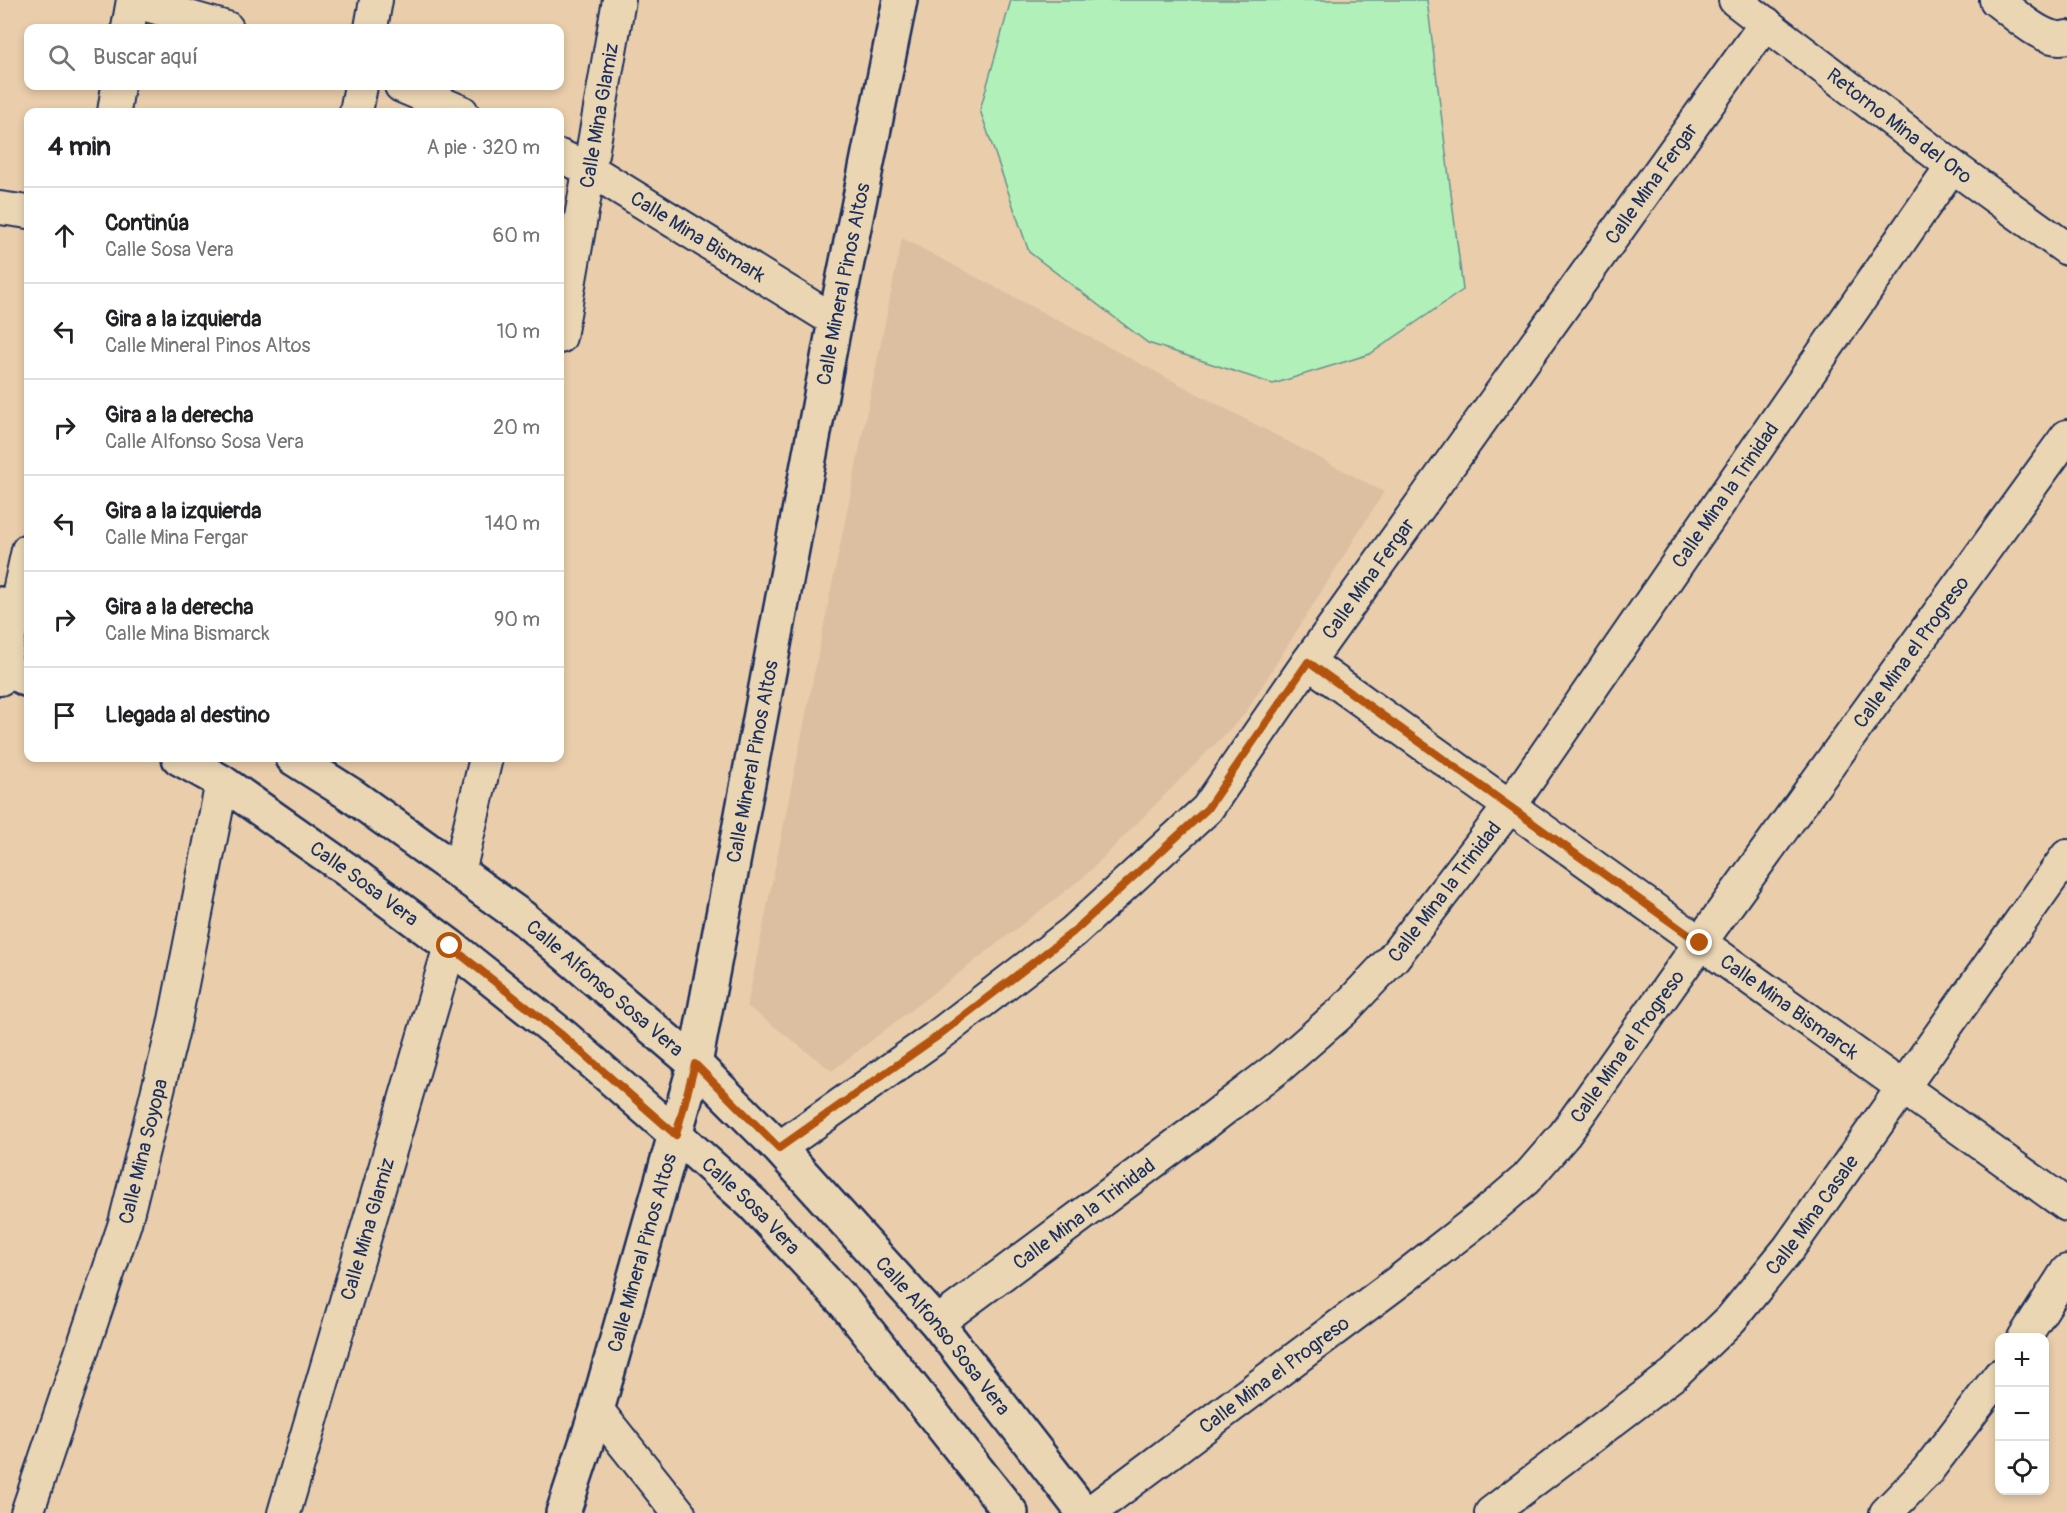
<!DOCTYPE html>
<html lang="es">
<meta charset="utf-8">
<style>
:root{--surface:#fff;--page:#f2f2f2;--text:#202124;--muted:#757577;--line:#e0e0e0}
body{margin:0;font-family:Pangolin,sans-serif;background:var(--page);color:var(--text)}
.controls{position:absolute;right:18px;bottom:18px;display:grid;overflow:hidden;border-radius:12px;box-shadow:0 3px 9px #0003}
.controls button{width:54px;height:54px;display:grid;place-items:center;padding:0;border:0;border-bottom:2px solid var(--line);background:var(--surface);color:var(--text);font:30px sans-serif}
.stop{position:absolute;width:18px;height:18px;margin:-14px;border:4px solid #b45309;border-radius:50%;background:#fff}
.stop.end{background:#b45309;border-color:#fff;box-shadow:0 2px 6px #0008}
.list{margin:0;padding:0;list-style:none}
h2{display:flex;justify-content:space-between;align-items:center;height:78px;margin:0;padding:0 24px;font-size:26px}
h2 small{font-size:20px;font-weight:400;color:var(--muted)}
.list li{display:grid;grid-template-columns:39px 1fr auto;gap:18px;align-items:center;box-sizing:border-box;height:96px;padding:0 24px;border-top:2px solid var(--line)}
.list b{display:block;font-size:22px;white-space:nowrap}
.list p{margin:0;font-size:20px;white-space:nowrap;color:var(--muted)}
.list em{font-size:20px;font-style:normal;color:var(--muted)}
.icon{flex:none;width:33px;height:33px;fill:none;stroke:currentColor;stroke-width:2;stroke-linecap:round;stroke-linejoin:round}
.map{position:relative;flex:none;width:2067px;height:1513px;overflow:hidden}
.search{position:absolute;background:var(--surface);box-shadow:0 3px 9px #0003;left:24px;top:24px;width:540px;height:66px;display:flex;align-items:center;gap:15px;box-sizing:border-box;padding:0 21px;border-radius:12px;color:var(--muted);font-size:22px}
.panel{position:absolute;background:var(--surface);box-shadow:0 3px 9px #0003;left:24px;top:108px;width:540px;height:654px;border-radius:12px}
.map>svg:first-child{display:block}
.built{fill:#dcbfa1}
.park{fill:#b1f1b9;stroke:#66908c;stroke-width:1.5}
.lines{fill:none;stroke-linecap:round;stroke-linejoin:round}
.street-casing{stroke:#1b2f5e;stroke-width:36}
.secondary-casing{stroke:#1b2f5e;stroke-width:38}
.street{stroke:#ebd6b4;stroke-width:32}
.secondary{stroke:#ebd6b4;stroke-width:33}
.route{stroke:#b45309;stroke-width:8}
.labels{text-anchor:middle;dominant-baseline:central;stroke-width:5;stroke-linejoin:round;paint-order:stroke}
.street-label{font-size:20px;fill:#1b2f5e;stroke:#ebd6b4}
</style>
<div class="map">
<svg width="2067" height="1513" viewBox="0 0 2067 1513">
<rect width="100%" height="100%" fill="#eaceab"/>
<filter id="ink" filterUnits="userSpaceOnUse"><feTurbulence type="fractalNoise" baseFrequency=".0167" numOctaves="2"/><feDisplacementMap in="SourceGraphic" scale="12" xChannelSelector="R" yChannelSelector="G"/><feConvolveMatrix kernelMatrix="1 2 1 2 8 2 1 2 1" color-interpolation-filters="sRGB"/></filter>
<g filter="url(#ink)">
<polygon class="built" points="902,238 1384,492 1244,715 1085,876 832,1071 747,1006"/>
<polygon class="park" points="1011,0 1427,0 1463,290 1370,354 1273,384 1148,343 1029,252 980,110"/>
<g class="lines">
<defs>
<g id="street">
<path id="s1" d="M 1735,0 L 1952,166 L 2067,249"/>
<path d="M 1996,0 C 2014,13 2044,44 2067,37"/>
<polyline points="133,1 227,28"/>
<polyline points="128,28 133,0"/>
<polyline points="371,28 376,0"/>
<polyline points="401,86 462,112"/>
<polyline points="114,112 118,86"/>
<polyline points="356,112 361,86"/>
<path id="s2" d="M 560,156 L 589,169 L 835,321"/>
<polyline points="0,208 28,212"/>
<path id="s3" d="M 560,337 L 619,0"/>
<path id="s4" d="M 1308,662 L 2067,1205"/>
<polyline points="0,679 28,550"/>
<polyline points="459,872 486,758"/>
<path id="s5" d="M 779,1148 L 935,1038 L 1073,932 L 1207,809 L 1308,662 L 1766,23"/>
<path id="s6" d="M 937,1323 L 1207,1122 L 1280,1066 L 1343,1011 L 1394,957 L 1510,806 L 1952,166"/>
<polyline points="2024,1338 2067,1271"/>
<polyline points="597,1410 679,1513"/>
<path id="s7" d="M 27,1513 L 125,1223 L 174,1025 L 222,782"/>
<path id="s8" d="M 284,1513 L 450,946"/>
<path id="s9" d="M 1089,1513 L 1403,1278 L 1484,1215 L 1526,1179 L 1565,1134 L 1700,943 L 2067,436"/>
<path id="s10" d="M 1491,1513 L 1674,1374 L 1731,1319 L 1789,1248 L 2067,856"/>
<polyline points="1886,1513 1927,1471 2000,1375"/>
</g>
<g id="secondary">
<polyline points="0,604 28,617"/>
<polyline points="0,666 28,680"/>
<path id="s11" d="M 179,758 L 222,782 L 350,872 L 450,946 L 563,1036 L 676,1135 L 753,1204 L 845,1303 L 1011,1513"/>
<path id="s12" d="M 293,758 L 350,794 L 523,918 L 695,1064 L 779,1148 L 937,1323 L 1084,1513"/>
<path id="s13" d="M 563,1513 L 597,1410 L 695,1064 L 835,321 L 900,0"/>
</g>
</defs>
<use href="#street" class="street-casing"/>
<use href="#secondary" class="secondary-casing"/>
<use href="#street" class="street"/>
<use href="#secondary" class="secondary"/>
</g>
</g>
<g class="lines" filter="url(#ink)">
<polyline class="route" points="450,946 563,1036 676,1135 695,1064 779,1148 935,1038 1073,932 1207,809 1308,662 1700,943"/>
</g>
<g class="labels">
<g class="street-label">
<text stroke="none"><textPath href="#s3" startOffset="225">Calle Mina Glamiz</textPath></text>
<text stroke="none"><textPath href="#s1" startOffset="207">Retorno Mina del Oro</textPath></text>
<text stroke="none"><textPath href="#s5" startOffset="1314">Calle Mina Fergar</textPath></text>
<text stroke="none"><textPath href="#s2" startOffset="160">Calle Mina Bismark</textPath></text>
<text stroke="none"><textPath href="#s13" startOffset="1262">Calle Mineral Pinos Altos</textPath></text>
<text stroke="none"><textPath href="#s6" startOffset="1155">Calle Mina la Trinidad</textPath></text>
<text stroke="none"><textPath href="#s5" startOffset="828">Calle Mina Fergar</textPath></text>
<text stroke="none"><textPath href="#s9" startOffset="1203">Calle Mina el Progreso</textPath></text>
<text stroke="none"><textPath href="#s13" startOffset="776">Calle Mineral Pinos Altos</textPath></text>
<text stroke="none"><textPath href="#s11" startOffset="224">Calle Sosa Vera</textPath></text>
<text stroke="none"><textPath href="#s6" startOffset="669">Calle Mina la Trinidad</textPath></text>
<text stroke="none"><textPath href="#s12" startOffset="388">Calle Alfonso Sosa Vera</textPath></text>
<text stroke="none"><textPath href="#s4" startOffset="592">Calle Mina Bismarck</textPath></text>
<text stroke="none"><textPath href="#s9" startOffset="717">Calle Mina el Progreso</textPath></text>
<text stroke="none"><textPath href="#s7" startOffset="380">Calle Mina Soyopa</textPath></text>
<text stroke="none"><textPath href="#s11" startOffset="728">Calle Sosa Vera</textPath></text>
<text stroke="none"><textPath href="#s6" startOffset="183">Calle Mina la Trinidad</textPath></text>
<text stroke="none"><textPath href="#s10" startOffset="441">Calle Mina Casale</textPath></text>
<text stroke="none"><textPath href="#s8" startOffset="296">Calle Mina Glamiz</textPath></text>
<text stroke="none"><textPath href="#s13" startOffset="272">Calle Mineral Pinos Altos</textPath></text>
<text stroke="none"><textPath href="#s12" startOffset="874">Calle Alfonso Sosa Vera</textPath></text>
<text stroke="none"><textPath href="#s9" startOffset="231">Calle Mina el Progreso</textPath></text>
</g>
</g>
</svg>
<div class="controls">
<button>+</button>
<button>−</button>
<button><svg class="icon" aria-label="locate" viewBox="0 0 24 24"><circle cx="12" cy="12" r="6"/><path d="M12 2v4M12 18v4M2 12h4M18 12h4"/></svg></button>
</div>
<div class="stop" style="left:450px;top:946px"></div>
<div class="stop end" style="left:1700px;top:943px"></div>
<div class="search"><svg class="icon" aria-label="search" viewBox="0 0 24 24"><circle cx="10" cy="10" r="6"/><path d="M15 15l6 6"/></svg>Buscar aquí</div>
<section class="panel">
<h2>4 min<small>A pie · 320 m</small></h2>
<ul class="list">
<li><svg class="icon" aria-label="ahead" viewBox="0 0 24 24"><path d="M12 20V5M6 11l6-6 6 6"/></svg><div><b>Continúa</b><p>Calle Sosa Vera</p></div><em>60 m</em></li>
<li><svg class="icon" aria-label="left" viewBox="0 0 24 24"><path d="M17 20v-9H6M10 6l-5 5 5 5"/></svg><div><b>Gira a la izquierda</b><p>Calle Mineral Pinos Altos</p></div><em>10 m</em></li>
<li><svg class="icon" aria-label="right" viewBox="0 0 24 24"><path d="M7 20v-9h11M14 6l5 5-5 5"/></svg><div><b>Gira a la derecha</b><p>Calle Alfonso Sosa Vera</p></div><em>20 m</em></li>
<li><svg class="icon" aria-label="left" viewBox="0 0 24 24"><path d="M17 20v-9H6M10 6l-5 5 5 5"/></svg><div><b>Gira a la izquierda</b><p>Calle Mina Fergar</p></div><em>140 m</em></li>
<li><svg class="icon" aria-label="right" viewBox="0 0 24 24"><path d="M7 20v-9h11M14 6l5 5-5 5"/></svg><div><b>Gira a la derecha</b><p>Calle Mina Bismarck</p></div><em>90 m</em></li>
<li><svg class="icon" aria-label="arrive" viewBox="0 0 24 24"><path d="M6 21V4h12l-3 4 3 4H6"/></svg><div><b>Llegada al destino</b></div></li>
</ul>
</section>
</div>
